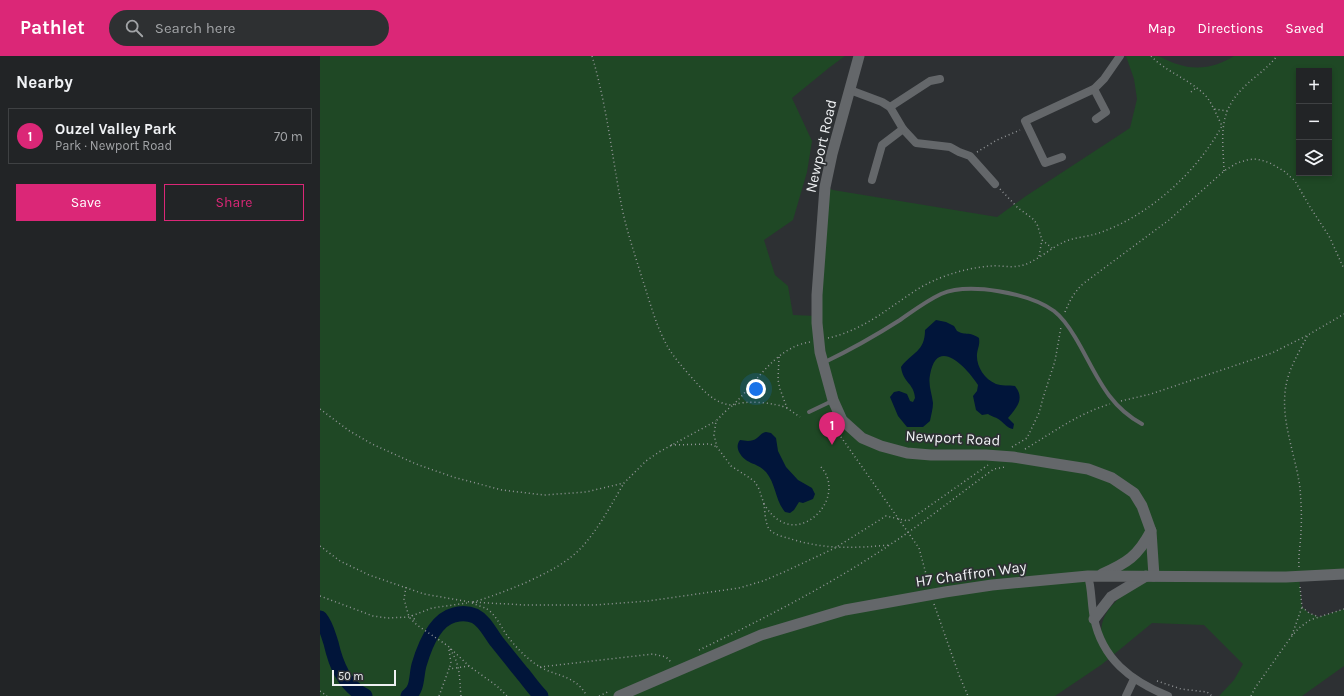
<!DOCTYPE html>
<meta charset="utf-8">
<style>
:root{--surface:#222426;--page:#2e3032;--text:#f1f3f6;--muted:#a2a4a7;--line:#3f4143;--accent:#db2777}
body{margin:0;font-family:Karla,sans-serif;background:var(--page);color:var(--text)}
.controls{position:absolute;right:12px;top:12px;display:grid;overflow:hidden;border-radius:0px;box-shadow:0 2px 6px #0003}
.controls button{width:36px;height:36px;display:grid;place-items:center;padding:0;border:0;border-bottom:1px solid var(--line);background:var(--surface);color:var(--text);font:20px sans-serif}
.scale{position:absolute;left:12px;bottom:10px;width:64px;box-sizing:border-box;padding-left:4px;border:2px solid #eff1f3;border-top:0;font-size:11px;line-height:14px;white-space:nowrap;color:#eff1f3;-webkit-text-stroke:3px #2d3033;paint-order:stroke}
.you{position:absolute;left:436px;top:333px;width:14px;height:14px;margin:-10px;border:3px solid #fff;border-radius:50%;background:#1a73e8;box-shadow:0 0 0 6px #1a73e833}
.badge{display:grid;place-items:center;width:26px;height:26px;border-radius:50%;background:var(--accent);color:#fff;font-size:13px;font-weight:700}
.pin{position:absolute;translate:-50% -33px;filter:drop-shadow(0 1px 2px #0008)}
.pin::after{content:'';position:absolute;top:21px;width:14px;height:12px;background:inherit;clip-path:polygon(0 0,100% 0,50% 100%)}
.list{margin:0;padding:0;list-style:none}
h2{display:flex;justify-content:space-between;align-items:center;height:52px;margin:0;padding:0 16px;font-size:17px}
h2 small{font-size:13px;font-weight:400;color:var(--muted)}
.list li{display:grid;grid-template-columns:26px 1fr auto;gap:12px;align-items:center;box-sizing:border-box;height:56px;margin:0 8px 8px;padding:0 8px;border:1px solid var(--line);border-radius:0px}
.list b{display:block;font-size:15px;white-space:nowrap}
.list p{margin:0;font-size:13px;white-space:nowrap;color:var(--muted)}
.list em{font-size:13px;font-style:normal;color:var(--muted)}
.actions{display:flex;gap:8px;padding:12px 16px}
.actions a{flex:1;padding:9px 0;border:1px solid var(--accent);border-radius:0px;text-align:center;font-size:14px;color:var(--accent)}
.actions .main{background:var(--accent);color:#fff}
.icon{flex:none;width:22px;height:22px;fill:none;stroke:currentColor;stroke-width:2;stroke-linecap:round;stroke-linejoin:round}
.map{position:relative;flex:none;width:1024px;height:640px;overflow:hidden}
header{display:flex;align-items:center;gap:24px;box-sizing:border-box;height:56px;padding:0 20px;background:var(--accent);color:#fff}
header strong{font-size:19px}
nav{display:flex;gap:22px;margin-inline-start:auto;font-size:14px}
.search{width:280px;height:36px;background:var(--page);display:flex;align-items:center;gap:10px;box-sizing:border-box;padding:0 14px;border-radius:22px;color:var(--muted);font-size:15px}
main{display:flex}
aside{flex:1;background:var(--surface)}
.map>svg:first-child{display:block}
.green{fill:#1f4825;fill-rule:evenodd}
.water{fill:#01153a}
.lines{fill:none;stroke-linecap:round;stroke-linejoin:round}
.river{stroke:#01153a;stroke-width:15}
.path{stroke:#939698;stroke-width:1.5;stroke-dasharray:1 3;stroke-linecap:butt}
.lane{stroke:#64676a;stroke-width:4}
.street{stroke:#64676a;stroke-width:8}
.secondary{stroke:#64676a;stroke-width:11}
.labels{text-anchor:middle;dominant-baseline:central;stroke-width:3.5;stroke-linejoin:round;paint-order:stroke}
.street-label{font-size:15px;fill:#eff1f3;stroke:#2d3033}
</style>
<header>
<strong>Pathlet</strong>
<div class="search"><svg class="icon" aria-label="search" viewBox="0 0 24 24"><circle cx="10" cy="10" r="6"/><path d="M15 15l6 6"/></svg>Search here</div>
<nav><a>Map</a><a>Directions</a><a>Saved</a></nav>
</header>
<main>
<aside>
<h2>Nearby<small></small></h2>
<ul class="list">
<li><span class="badge">1</span><div><b>Ouzel Valley Park</b><p>Park · Newport Road</p></div><em>70 m</em></li>
</ul>
<div class="actions"><a class="main">Save</a><a>Share</a></div>
</aside>
<div class="map">
<svg width="1024" height="640" viewBox="0 0 1024 640">
<rect width="100%" height="100%" fill="#2d3033"/>
<path class="green" d="M 0,0 L 525,0 L 510,11 L 472,42 L 492,85 L 487,116 L 473,164 L 444,184 L 455,219 L 468,230 L 473,259 L 496,260 L 505,131 L 513,134 L 677,161 L 706,140 L 810,72 L 817,43 L 814,23 L 806,0 C 816,0 827,0 837,0 C 842,1 852,7 857,8 C 877,15 897,11 914,0 L 1024,0 L 1024,518 L 979,521 L 982,551 L 989,557 L 999,561 L 1024,553 L 1024,610 L 982,640 L 899,640 L 914,624 L 923,608 L 884,569 L 832,567 L 781,609 L 735,640 L 0,640 ZM 979,15 L 1009,15 L 1009,117 L 979,117 ZM 769,520 L 833,520 C 814,532 788,544 782,568 C 781,573 781,579 781,584 Z"/>
<g class="water">
<path d="M 616,264 L 626,266 L 634,270 L 637,275 C 646,280 649,275 659,282 C 660,289 658,291 657,298 C 656,310 664,323 676,328 C 681,330 689,329 695,330 C 705,343 697,351 688,362 L 694,368 L 693,373 C 687,372 685,368 681,365 C 677,361 672,361 668,358 L 662,359 L 656,354 L 653,340 L 657,335 L 658,329 C 647,312 617,279 610,319 C 608,329 612,338 613,347 C 613,353 611,359 610,365 L 603,371 L 587,371 L 578,360 L 570,341 L 574,336 L 579,335 L 587,338 L 590,345 L 593,346 L 595,342 C 594,327 583,327 581,311 C 592,296 605,296 605,274 Z"/>
<path d="M 446,376 L 451,377 L 456,382 L 458,395 L 466,411 L 478,424 L 492,432 L 495,438 L 493,443 L 483,447 L 479,446 L 474,454 L 470,457 L 465,456 C 455,444 456,428 446,416 C 437,406 426,409 419,396 C 417,391 417,388 420,384 C 426,385 432,386 437,382 C 441,379 441,377 446,376 Z"/>
</g>
<g class="lines">
<g class="river">
<path d="M 0,562 C 6,569 8,578 11,587 C 16,609 24,629 45,640"/>
<path d="M 88,640 C 98,634 96,620 99,609 C 104,592 114,564 134,559 C 141,557 148,557 155,560 C 165,565 170,577 177,586 C 185,596 193,606 202,617 C 208,624 214,633 221,640"/>
</g>
<g class="path">
<path d="M 272,0 C 287,50 292,101 302,152 C 307,176 315,199 322,222 C 330,246 336,271 349,293 C 356,304 365,314 374,324 C 384,336 397,349 413,349 C 432,331 449,303 472,292 C 477,289 484,287 490,286"/>
<path d="M 831,0 C 846,16 869,23 885,39 C 889,43 891,48 894,53 L 907,55"/>
<polyline points="871,36 876,32"/>
<polyline points="657,96 677,84 700,74"/>
<path d="M 904,115 C 903,82 897,58 923,32 C 935,20 946,14 957,0"/>
<polyline points="680,133 698,152 712,162 717,168 722,184 732,192"/>
<polyline points="719,200 722,184"/>
<path d="M 745,256 C 750,244 754,236 764,227 L 849,164 L 904,115 L 917,107 L 927,104 L 934,103 L 941,104 L 950,107 L 964,115 L 975,125 L 990,151 L 1009,180 L 1024,213"/>
<path d="M 508,282 C 528,278 550,266 567,254 C 582,244 597,232 613,225 C 630,217 653,211 672,210 C 680,209 690,212 699,210 C 714,208 730,192 744,186 C 755,181 767,181 779,177 C 830,159 876,117 902,70 L 894,53"/>
<polyline points="459,301 458,324 460,333 467,352 480,361"/>
<polyline points="801,345 831,338 952,297 988,279 1024,258"/>
<polyline points="0,353 28,374 52,388 96,408 133,421 182,434 224,439 266,436 304,427 326,405 339,396 396,365"/>
<polyline points="514,371 599,492 609,529"/>
<polyline points="351,389 390,388 397,391"/>
<polyline points="692,391 707,382 719,357 723,342 735,305 741,271"/>
<path d="M 705,393 C 734,376 757,358 790,348"/>
<path d="M 501,411 C 525,438 490,480 462,466 C 454,462 449,456 444,448 C 445,456 445,466 449,473 C 454,479 464,481 471,483 C 507,494 534,492 570,489"/>
<path d="M 444,448 L 439,433 L 435,426 L 430,422 L 411,410 L 397,391 L 394,379 L 396,365 C 401,360 406,354 412,350 C 423,343 456,347 467,352"/>
<polyline points="0,490 20,505 49,519 104,538 150,546 206,549 275,549 328,545 419,532 443,525 464,516 515,492 566,460 588,465 668,409"/>
<path d="M 979,511 C 978,499 981,486 981,474 C 982,460 981,446 980,432 C 975,394 956,356 969,318 C 974,304 981,292 988,279"/>
<polyline points="86,531 84,543 89,561 97,569 128,590 149,610 177,630 187,640"/>
<polyline points="980,531 982,551 989,557 999,561"/>
<polyline points="0,540 53,560 67,562 89,561 112,552 147,547"/>
<path d="M 153,546 C 171,541 188,534 205,527 C 226,517 246,508 262,491 C 279,472 291,449 304,427"/>
<path d="M 152,547 C 157,549 163,551 167,553 C 176,559 180,569 186,578 C 193,588 203,599 214,607 C 234,622 253,616 267,640"/>
<polyline points="614,548 639,619 648,640"/>
<polyline points="92,559 96,566"/>
<polyline points="972,579 982,551"/>
<path d="M 130,593 C 141,610 139,621 141,640"/>
<polyline points="129,594 131,607 129,613"/>
<path d="M 379,594 C 445,562 510,529 571,488 C 606,465 639,438 674,413 L 685,411"/>
<polyline points="220,611 333,598 346,601 352,607"/>
<polyline points="837,625 861,633 887,636 892,640"/>
<polyline points="0,635 7,640"/>
<polyline points="119,640 129,613 149,610"/>
<polyline points="279,640 290,635"/>
<polyline points="931,640 935,632 971,581 979,572 990,564 999,561 1024,553"/>
</g>
<g class="lane">
<path d="M 503,307 C 530,294 555,280 580,264 C 593,255 606,245 621,238 C 649,226 709,237 734,255 C 743,262 749,271 755,281 C 775,314 785,348 822,368"/>
<polyline points="489,356 512,345"/>
</g>
<g class="street">
<polyline points="774,33 786,56 776,63"/>
<polyline points="530,34 562,46 570,51 583,73 596,87 630,91 639,96 650,100 675,128"/>
<polyline points="570,51 610,25 620,23"/>
<polyline points="742,101 725,107 705,65 774,33 784,23 800,0"/>
<polyline points="552,124 562,89 583,73"/>
<path d="M 768,520 C 772,533 771,548 774,562 C 782,603 811,625 848,640"/>
<polyline points="806,640 814,623"/>
</g>
<g class="secondary">
<polyline points="539,0 512,98 505,131 497,239 497,267 500,296 513,344 522,364 542,382 561,390 587,397 611,399 666,399 693,401 768,413 792,422 814,437 822,450 831,475 834,520"/>
<path d="M 782,518 C 807,507 818,500 831,475"/>
<polyline points="774,563 791,541 826,520"/>
<polyline points="299,640 441,579 525,554 625,536 672,529 768,520 966,521 1024,518"/>
</g>
</g>
<g class="labels">
<g class="street-label">
<text transform="translate(501 90) rotate(-77)">Newport Road</text>
<text transform="translate(633 382) rotate(3)">Newport Road</text>
<text transform="translate(651 518) rotate(-8)">H7 Chaffron Way</text>
</g>
</g>
</svg>
<div class="controls">
<button>+</button>
<button>−</button>
<button><svg class="icon" aria-label="layers" viewBox="0 0 24 24"><path d="M12 4l9 5-9 5-9-5zM3 14l9 5 9-5"/></svg></button>
</div>
<div class="scale">50 m</div>
<div class="you"></div>
<div class="pin badge" style="left:512px;top:389px">1</div>
</div>
</main>
